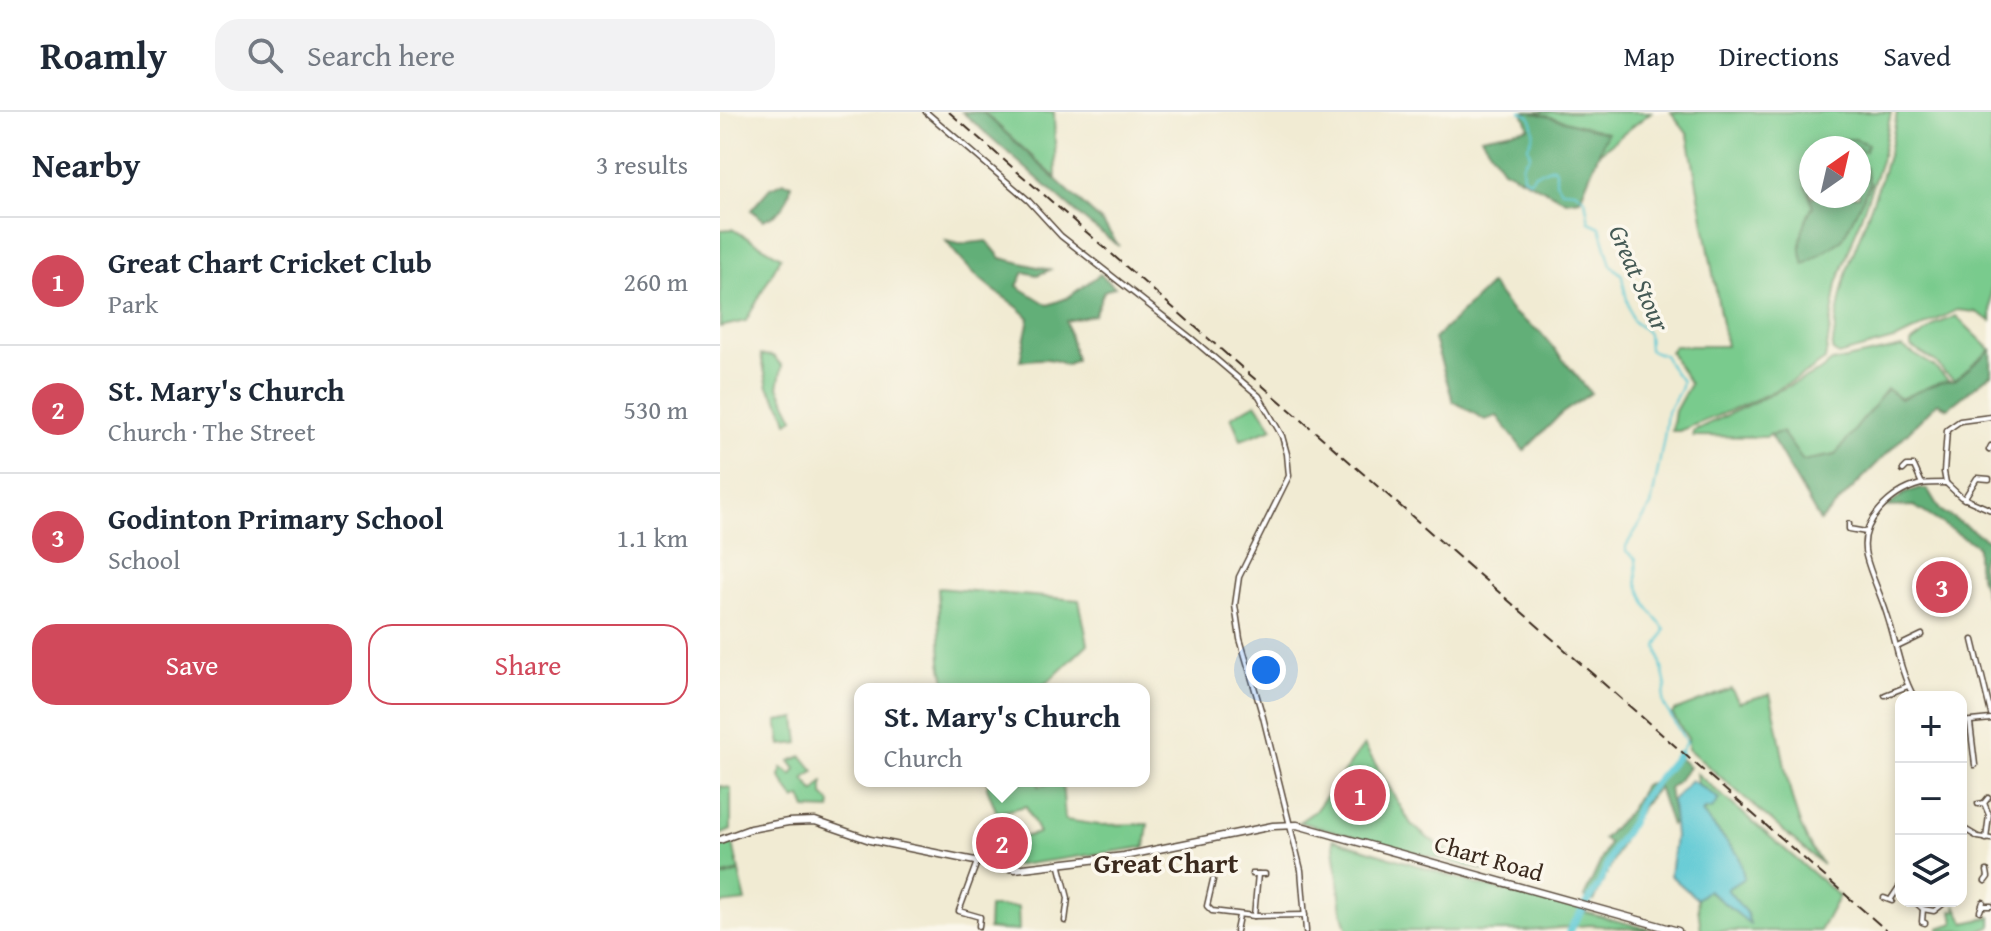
<!DOCTYPE html>
<meta charset="utf-8">
<style>
:root{--surface:#fff;--page:#f2f2f3;--text:#1f2937;--muted:#747a83;--line:#e0e1e3;--accent:#d1495b}
body{margin:0;font-family:"Gentium Book Plus",serif;background:var(--page);color:var(--text)}
.controls{position:absolute;right:24px;bottom:24px;display:grid;overflow:hidden;border-radius:16px;box-shadow:0 4px 12px #0003}
.controls button{width:72px;height:72px;display:grid;place-items:center;padding:0;border:0;border-bottom:2px solid var(--line);background:var(--surface);color:var(--text);font:40px sans-serif}
.compass{position:absolute;left:1079px;top:24px;width:72px;height:72px;border-radius:50%;background:var(--surface);box-shadow:0 4px 12px #0003;rotate:34deg}
.you{position:absolute;left:546px;top:558px;width:28px;height:28px;margin:-20px;border:6px solid #fff;border-radius:50%;background:#1a73e8;box-shadow:0 0 0 12px #1a73e833}
.badge{display:grid;place-items:center;width:52px;height:52px;border-radius:50%;background:var(--accent);color:#fff;font-size:26px;font-weight:700}
.pin{position:absolute;translate:-50% -50%;border:4px solid #fff;box-shadow:0 2px 8px #0006}
.popup{position:absolute;left:134px;top:571px;width:296px;height:104px;box-sizing:border-box;display:grid;place-content:center;border-radius:16px;background:var(--surface);filter:drop-shadow(0 2px 6px #0005);font-size:26px;white-space:nowrap;color:var(--muted)}
.popup b{font-size:30px;color:var(--text)}
.popup::after{content:'';position:absolute;left:50%;top:100%;margin-left:-16px;border:16px solid transparent;border-top-color:var(--surface)}
.list{margin:0;padding:0;list-style:none}
h2{display:flex;justify-content:space-between;align-items:center;height:104px;margin:0;padding:0 32px;font-size:34px}
h2 small{font-size:26px;font-weight:400;color:var(--muted)}
.list li{display:grid;grid-template-columns:52px 1fr auto;gap:24px;align-items:center;box-sizing:border-box;height:128px;padding:0 32px;border-top:2px solid var(--line)}
.list b{display:block;font-size:30px;white-space:nowrap}
.list p{margin:0;font-size:26px;white-space:nowrap;color:var(--muted)}
.list em{font-size:26px;font-style:normal;color:var(--muted)}
.actions{display:flex;gap:16px;padding:24px 32px}
.actions a{flex:1;padding:18px 0;border:2px solid var(--accent);border-radius:24px;text-align:center;font-size:28px;color:var(--accent)}
.actions .main{background:var(--accent);color:#fff}
.icon{flex:none;width:44px;height:44px;fill:none;stroke:currentColor;stroke-width:2;stroke-linecap:round;stroke-linejoin:round}
.map{position:relative;flex:none;width:1271px;height:819px;overflow:hidden}
header{display:flex;align-items:center;gap:48px;box-sizing:border-box;height:112px;padding:0 40px;background:var(--surface);border-bottom:2px solid var(--line)}
header strong{font-size:38px}
nav{display:flex;gap:44px;margin-inline-start:auto;font-size:28px}
.search{width:560px;height:72px;background:var(--page);display:flex;align-items:center;gap:20px;box-sizing:border-box;padding:0 28px;border-radius:24px;color:var(--muted);font-size:30px}
main{display:flex}
aside{flex:1;background:var(--surface)}
.map>svg:first-child{display:block}
.green{fill:#79cb8d;stroke:#5a7a56;stroke-width:2;fill-rule:evenodd}
.forest{fill:#62af78;stroke:#4e6c4b;stroke-width:2}
.water{fill:#5dc9d4;stroke:#4c7a79;stroke-width:2}
.lines{fill:none;stroke-linecap:round;stroke-linejoin:round}
.stream{stroke:#5dc9d4;stroke-width:2}
.river{stroke:#5dc9d4;stroke-width:7}
.street-casing{stroke:#564739;stroke-width:7}
.secondary-casing{stroke:#564739;stroke-width:9}
.street{stroke:#fff;stroke-width:4}
.secondary{stroke:#fff;stroke-width:6}
.rail{stroke:#3b2a1e;stroke-width:2;stroke-dasharray:12 6;stroke-linecap:butt}
.labels{text-anchor:middle;dominant-baseline:central;stroke-width:7;stroke-linejoin:round;paint-order:stroke}
.street-label{font-size:24px;fill:#3b2a1e;stroke:#fbf7ec}
.water-label{font-size:26px;font-style:italic;fill:#455a55;stroke:#fbf7ec}
.quarter-label{font-size:28px;font-weight:bold;fill:#3b2a1e;stroke:#fbf7ec}
</style>
<header>
<strong>Roamly</strong>
<div class="search"><svg class="icon" aria-label="search" viewBox="0 0 24 24"><circle cx="10" cy="10" r="6"/><path d="M15 15l6 6"/></svg>Search here</div>
<nav><a>Map</a><a>Directions</a><a>Saved</a></nav>
</header>
<main>
<aside>
<h2>Nearby<small>3 results</small></h2>
<ul class="list">
<li><span class="badge">1</span><div><b>Great Chart Cricket Club</b><p>Park</p></div><em>260 m</em></li>
<li><span class="badge">2</span><div><b>St. Mary's Church</b><p>Church · The Street</p></div><em>530 m</em></li>
<li><span class="badge">3</span><div><b>Godinton Primary School</b><p>School</p></div><em>1.1 km</em></li>
</ul>
<div class="actions"><a class="main">Save</a><a>Share</a></div>
</aside>
<div class="map">
<svg width="1271" height="819" viewBox="0 0 1271 819">
<rect width="100%" height="100%" fill="#fbf7ec"/>
<filter id="ink" filterUnits="userSpaceOnUse"><feTurbulence type="fractalNoise" baseFrequency=".0125" numOctaves="2"/><feDisplacementMap in="SourceGraphic" scale="16" xChannelSelector="R" yChannelSelector="G"/><feConvolveMatrix kernelMatrix="1 2 1 2 8 2 1 2 1" color-interpolation-filters="sRGB"/></filter>
<filter id="wash" filterUnits="userSpaceOnUse"><feTurbulence type="fractalNoise" baseFrequency=".006" numOctaves="4" result="noise"/><feDisplacementMap in="SourceGraphic" scale="32" xChannelSelector="R" yChannelSelector="G"/><feGaussianBlur stdDeviation="1.8" result="paint"/><feColorMatrix in="noise" values="0 0 0 0 0 0 0 0 0 0 0 0 0 0 0 0 0 1.4 0 .05"/><feComposite in="paint" operator="in"/></filter>
<g filter="url(#wash)">
<rect width="100%" height="100%" fill="#f1ebd3"/>
<g class="green">
<polygon points="263,0 334,0 336,66 272,8"/>
<polygon points="812,0 931,0 878,42 886,21"/>
<path d="M 951,0 L 1171,0 L 1161,49 L 1117,172 L 1105,248 C 1062,280 1009,299 959,319 L 952,319 L 955,299 L 970,272 L 950,240 L 954,234 L 1006,234 L 968,23 ZM 1091,36 L 1139,36 L 1139,84 L 1091,84 Z"/>
<path d="M 1177,0 L 1271,0 L 1271,209 L 1256,200 L 1237,198 L 1177,227 L 1118,243 L 1112,238 C 1116,210 1120,180 1129,153 C 1147,102 1170,54 1177,0 Z"/>
<polygon points="12,117 61,145 26,209 0,215 0,118"/>
<polygon points="1236,204 1271,238 1235,268 1224,260 1216,250 1191,235 1191,231 1217,212"/>
<polygon points="1182,235 1214,254 1229,269 1180,287 1167,278 1115,343 1083,349 1050,322 1046,325 973,324 973,319 1098,260 1112,250"/>
<polygon points="41,243 53,244 62,254 58,275 74,306 67,310 63,297 48,275"/>
<polygon points="536,291 553,316 521,328 511,305"/>
<polygon points="218,476 359,488 368,532 329,569 316,577 252,577 251,575 226,574 221,550"/>
<path d="M 1011,577 L 1019,590 L 1050,582 C 1065,637 1066,707 1103,753 L 968,637 L 968,627 L 952,602 L 954,599 Z"/>
<polygon points="76,606 79,631 61,633 57,609"/>
<polygon points="644,633 691,712 709,727 765,759 579,710 595,699"/>
<polygon points="82,644 94,659 84,667 94,680 103,670 103,683 111,691 110,698 86,697 81,685 75,688 60,665 62,656 72,663 76,657 70,649"/>
<polygon points="976,661 1119,784 1100,819 981,819 977,787 987,778 1029,810 1027,802 1006,777 1019,744 982,701 999,687 977,671"/>
<polygon points="268,669 318,669 319,674 342,669 345,708 379,713 428,712 425,735 299,753 273,750 262,721 296,711 303,725 319,721 306,694 277,701 267,675"/>
<polygon points="0,674 11,676 11,718 0,723"/>
<polygon points="12,727 19,759 0,764 0,733"/>
<polygon points="613,727 759,773 861,796 864,800 936,819 870,813 807,819 628,819 622,799"/>
<polygon points="19,760 26,789 0,792 0,766"/>
<polygon points="1236,793 1245,811 1271,805 1271,815 1260,819 1219,819 1219,816 1234,811 1232,799 1237,798"/>
<polygon points="269,795 298,795 299,819 268,817"/>
</g>
<g class="forest">
<polygon points="242,0 263,0 383,111 399,134 368,111"/>
<polygon points="803,0 812,0 887,21 860,87 846,89 783,57 761,25 809,16"/>
<polygon points="1106,27 1135,27 1148,32 1145,39 1139,40 1139,36 1096,36"/>
<path d="M 1091,41 L 1091,84 L 1139,84 L 1139,54 L 1145,55 L 1150,72 L 1122,128 L 1084,153 C 1077,132 1082,114 1093,94 L 1084,67 L 1085,47 Z"/>
<path d="M 64,70 L 71,72 C 69,91 60,102 43,108 L 31,98 L 50,76 Z"/>
<path d="M 226,129 L 240,132 L 267,129 L 281,146 L 330,158 L 317,163 L 304,160 L 297,174 L 328,193 L 347,186 L 380,162 L 395,175 L 384,179 L 374,203 L 346,209 L 356,248 L 345,253 C 330,244 317,247 300,249 L 309,206 C 297,193 289,189 275,179 C 256,165 240,148 226,129 Z"/>
<polygon points="771,172 792,200 820,220 871,281 841,302 804,339 777,304 765,308 733,289 714,227"/>
<polygon points="1271,238 1271,262 1228,296 1217,291 1100,409 1050,323 1062,320 1083,349 1115,343 1167,277 1180,287 1220,270 1235,268"/>
<polygon points="1199,376 1208,378 1220,398 1271,430 1271,444 1263,444 1261,453 1264,465 1271,466 1267,477 1267,488 1257,454 1257,434 1194,394 1167,395 1184,382"/>
<path d="M 956,643 L 969,655 L 956,671 L 949,676 L 954,711 L 951,713 L 938,675 C 909,706 893,751 874,789 L 864,785 L 889,731 L 883,727 L 909,699 L 924,674 L 936,668 Z"/>
</g>
<polygon class="water" points="971,668 999,687 992,697 984,697 982,701 1019,744 1024,766 1007,777 1027,802 1030,812 988,778 977,787 950,763 955,724 952,689"/>
<g class="lines">
<path class="stream" d="M 801,0 L 810,4 C 816,20 815,20 808,34 L 810,43 L 802,53 L 803,65 L 810,68 L 815,62 L 833,55 L 836,58 L 836,70 L 841,78 L 855,79 L 865,87 L 869,110 L 880,115 L 891,153 L 902,163 C 902,168 911,206 913,209 C 917,213 924,216 928,222 L 929,238 L 944,243 L 953,259 L 962,269 L 960,278 L 947,300 L 944,326 L 931,394 L 906,434 L 906,439 L 916,447 L 917,470 L 927,494 L 945,518 L 937,534 L 946,574 L 943,587 L 944,593 L 966,630 L 959,642"/>
<polyline class="river" points="849,819 879,773 894,736 911,711 922,686 959,642"/>
</g>
</g>
<g filter="url(#ink)">
<g class="lines">
<defs>
<g id="street">
<polyline points="206,0 308,88 341,124 471,226 539,284 562,324 567,342 569,364 519,465 515,493 520,527 543,605 581,758 586,819"/>
<polyline points="1269,338 1271,334"/>
<polyline points="1183,358 1187,354 1194,354 1202,372"/>
<polyline points="1226,371 1224,360 1227,318 1240,309 1271,305"/>
<polyline points="1226,371 1241,385 1271,398"/>
<polyline points="1244,387 1257,366 1269,367"/>
<polyline points="1129,412 1129,417 1146,420"/>
<polyline points="1253,528 1271,602"/>
<polyline points="1177,535 1202,523"/>
<polyline points="1165,583 1188,574"/>
<path d="M 1194,585 C 1180,560 1176,530 1167,503 C 1161,483 1151,464 1146,444 C 1138,410 1171,380 1201,372 C 1209,371 1218,371 1226,371"/>
<polyline points="1241,610 1271,607"/>
<polyline points="1250,611 1255,653"/>
<polyline points="1264,691 1269,703 1266,727"/>
<polyline points="1258,692 1264,691 1268,686"/>
<polyline points="1241,715 1258,725 1271,727"/>
<polyline points="257,750 239,799 260,805 259,814"/>
<polyline points="339,751 348,786 345,809"/>
<polyline points="532,762 545,762"/>
<polyline points="493,768 487,794 492,799 534,804 585,803"/>
<polyline points="1265,769 1268,765 1267,759"/>
<polyline points="1164,786 1172,789"/>
<polyline points="1171,787 1181,772"/>
<polyline points="1194,789 1203,797 1202,810 1205,811"/>
<polyline points="1262,794 1271,794"/>
<polyline points="1203,797 1214,799 1223,792"/>
<polyline points="1260,799 1263,790"/>
<polyline points="534,804 538,762"/>
<polyline points="516,819 519,804"/>
</g>
<polyline id="secondary" points="0,728 30,717 68,710 95,709 150,728 295,757 404,744 553,714 577,713 958,819"/>
</defs>
<use href="#street" class="street-casing"/>
<use href="#secondary" class="secondary-casing"/>
<use href="#street" class="street"/>
<use href="#secondary" class="secondary"/>
<polyline class="rail" points="229,0 1167,819"/>
</g>
</g>
<g class="labels">
<g class="street-label">
<text transform="translate(769 746) rotate(16)">Chart Road</text>
</g>
<g class="water-label">
<text transform="translate(920 166) rotate(66)">Great Stour</text>
</g>
<g class="quarter-label">
<text x="446" y="750">Great Chart</text>
</g>
</g>
</svg>
<div class="controls">
<button>+</button>
<button>−</button>
<button><svg class="icon" aria-label="layers" viewBox="0 0 24 24"><path d="M12 4l9 5-9 5-9-5zM3 14l9 5 9-5"/></svg></button>
</div>
<svg class="compass" viewBox="-18 -18 36 36"><path d="M0-13l5 13h-10z" fill="#e53935"/><path d="M0 13l5-13h-10z" fill="#747a83"/></svg>
<div class="you"></div>
<div class="pin badge" style="left:640px;top:683px">1</div>
<div class="pin badge" style="left:282px;top:731px">2</div>
<div class="popup"><b>St. Mary's Church</b>Church</div>
<div class="pin badge" style="left:1222px;top:475px">3</div>
</div>
</main>
